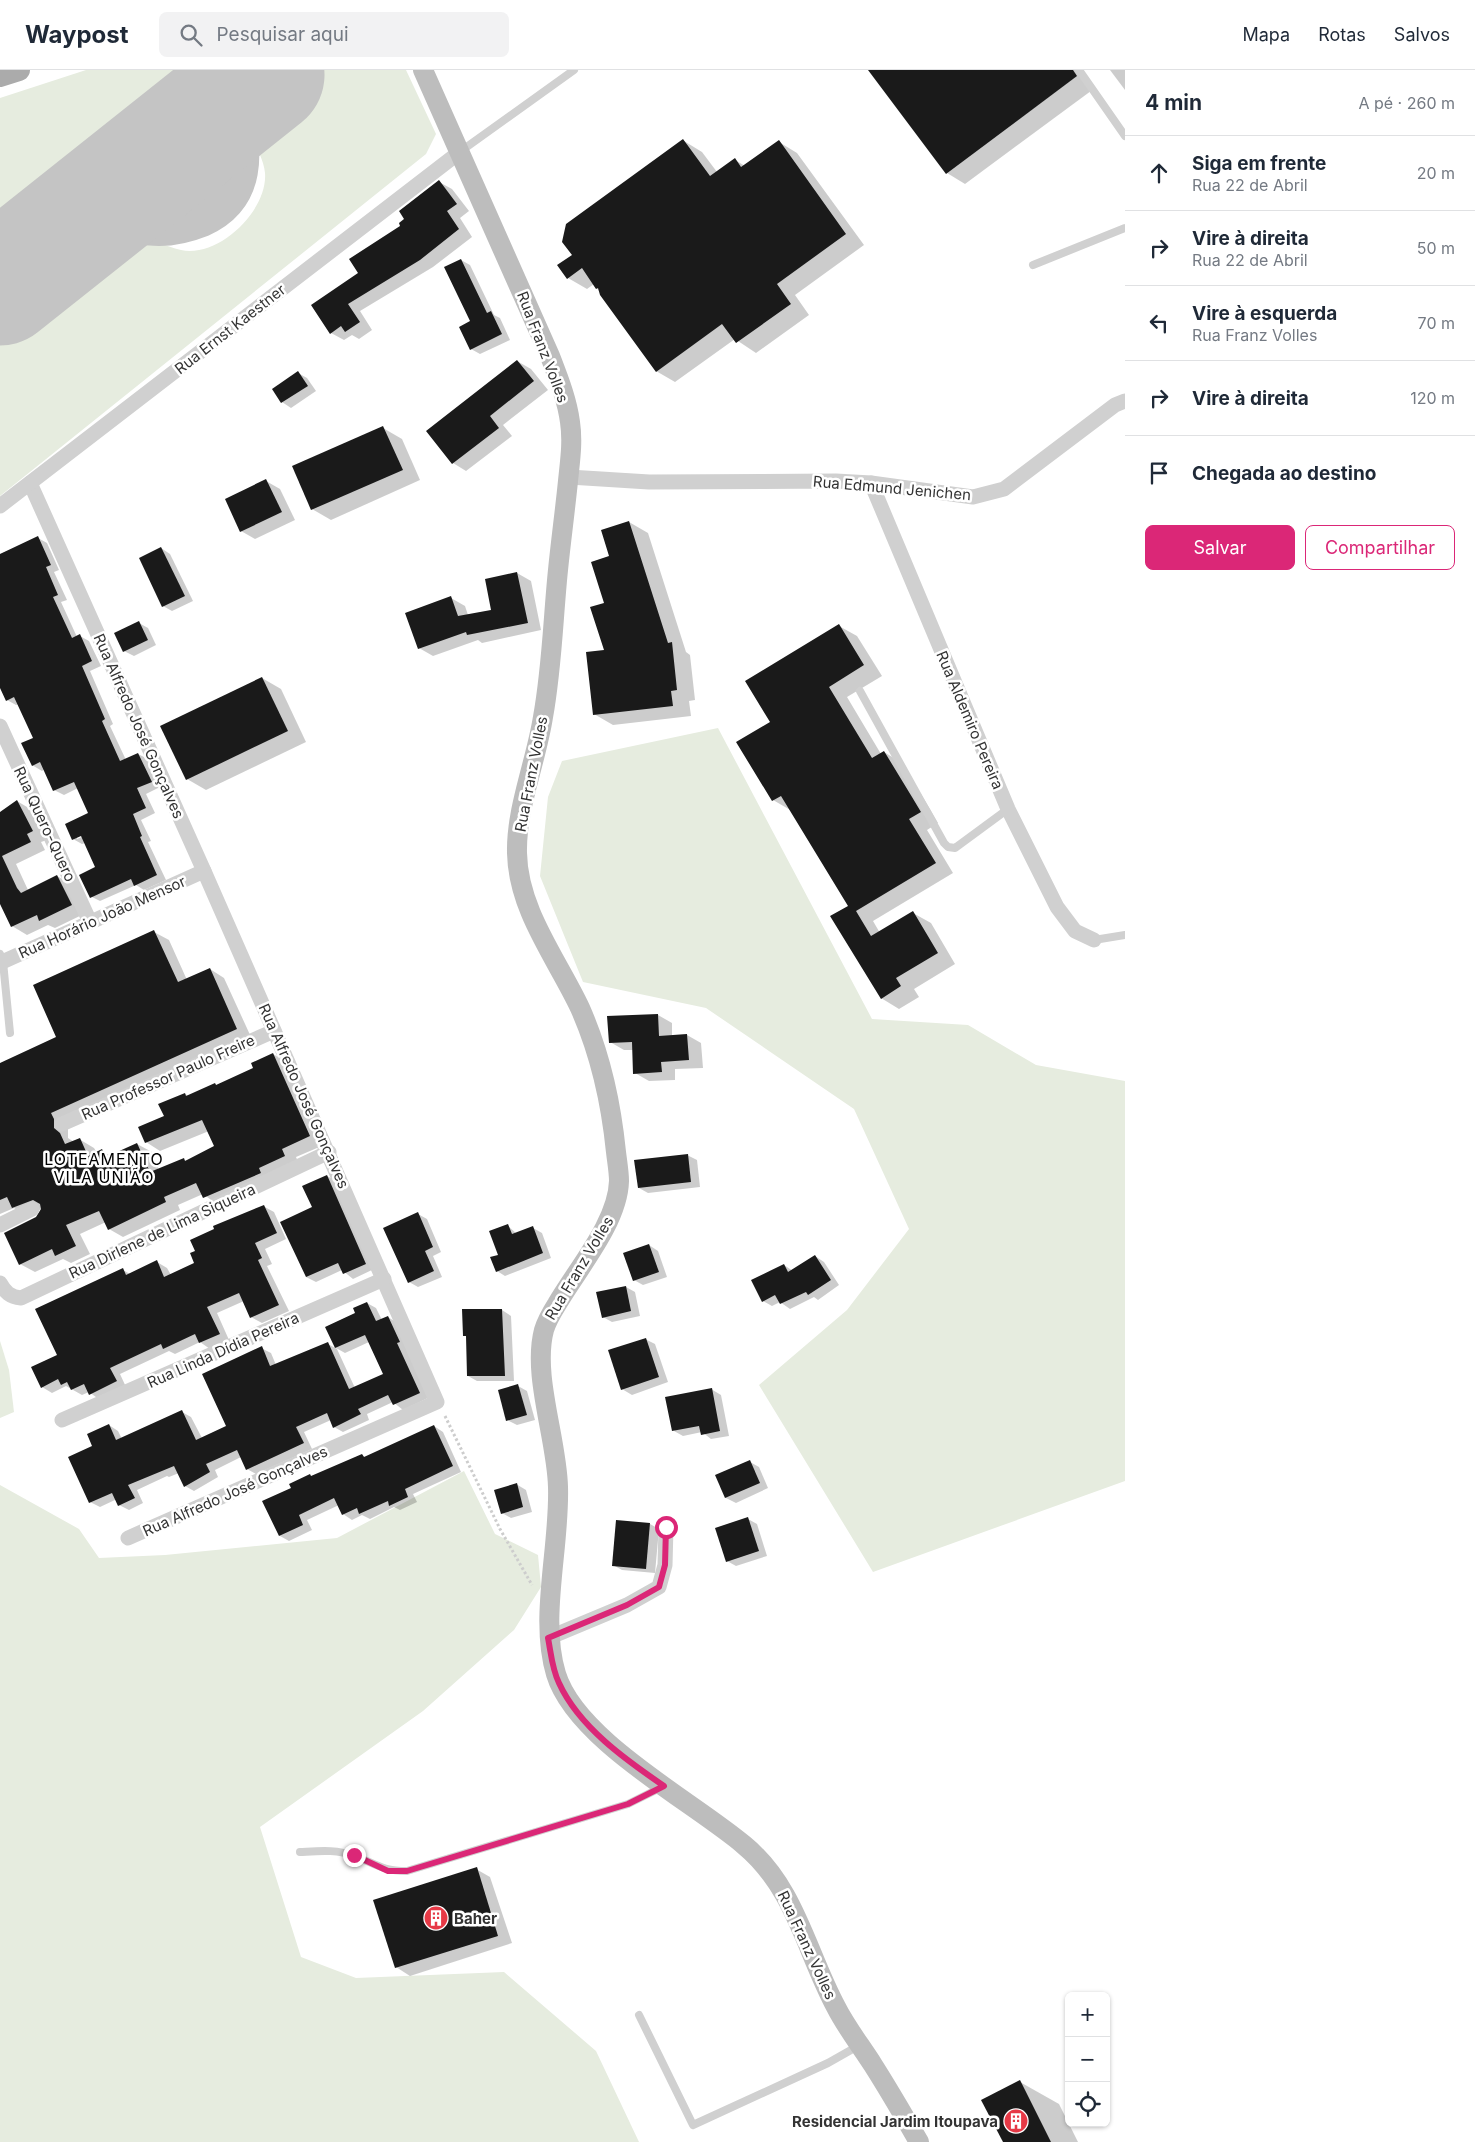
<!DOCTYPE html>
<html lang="pt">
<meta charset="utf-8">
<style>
:root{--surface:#fff;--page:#f2f2f3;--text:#1f2937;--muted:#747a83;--line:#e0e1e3;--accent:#db2777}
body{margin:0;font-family:Inter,sans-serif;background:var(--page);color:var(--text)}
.controls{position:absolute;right:15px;bottom:15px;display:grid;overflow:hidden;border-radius:8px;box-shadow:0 1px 4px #0004}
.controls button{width:45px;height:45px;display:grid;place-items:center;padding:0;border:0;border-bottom:1px solid var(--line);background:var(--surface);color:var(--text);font:25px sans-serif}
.stop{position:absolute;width:15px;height:15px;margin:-11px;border:4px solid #db2777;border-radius:50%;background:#fff}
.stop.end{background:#db2777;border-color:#fff;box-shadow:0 1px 5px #0008}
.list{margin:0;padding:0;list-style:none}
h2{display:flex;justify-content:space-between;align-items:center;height:65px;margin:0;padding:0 20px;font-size:21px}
h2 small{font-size:16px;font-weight:400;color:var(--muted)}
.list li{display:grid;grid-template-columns:32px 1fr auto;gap:15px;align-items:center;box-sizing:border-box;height:75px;padding:0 20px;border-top:1px solid var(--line)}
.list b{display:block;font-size:19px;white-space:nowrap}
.list p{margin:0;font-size:16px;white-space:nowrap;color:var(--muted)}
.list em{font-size:16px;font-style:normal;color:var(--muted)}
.actions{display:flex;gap:10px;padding:15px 20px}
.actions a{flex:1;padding:11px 0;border:1px solid var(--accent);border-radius:8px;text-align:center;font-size:18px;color:var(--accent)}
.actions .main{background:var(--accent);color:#fff}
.icon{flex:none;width:28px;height:28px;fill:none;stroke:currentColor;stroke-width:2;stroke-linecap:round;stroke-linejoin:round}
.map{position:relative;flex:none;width:1125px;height:2072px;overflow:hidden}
header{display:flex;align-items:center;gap:30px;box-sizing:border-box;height:70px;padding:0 25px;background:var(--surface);border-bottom:1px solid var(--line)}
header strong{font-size:24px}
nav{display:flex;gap:28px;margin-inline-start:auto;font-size:18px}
.search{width:350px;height:45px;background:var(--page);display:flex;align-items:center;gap:12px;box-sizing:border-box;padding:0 18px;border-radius:8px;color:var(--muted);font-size:19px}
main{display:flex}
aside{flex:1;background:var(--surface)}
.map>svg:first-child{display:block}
.green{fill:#e6ecdf}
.shadow{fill:#0003;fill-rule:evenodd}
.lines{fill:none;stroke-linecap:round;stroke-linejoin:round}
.taxiway{stroke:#c4c4c4;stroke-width:49}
.runway{stroke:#c4c4c4;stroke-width:121}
.building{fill:#1a1a1a}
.path{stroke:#cdcdcd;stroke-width:3;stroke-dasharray:2.5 2.5;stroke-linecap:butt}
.lane{stroke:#d0d0d0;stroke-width:8}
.street{stroke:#d0d0d0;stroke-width:15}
.secondary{stroke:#bdbdbd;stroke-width:20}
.primary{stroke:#ababab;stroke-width:22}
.route{stroke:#db2777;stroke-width:6}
.labels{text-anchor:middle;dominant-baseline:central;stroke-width:5;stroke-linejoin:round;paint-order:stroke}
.street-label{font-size:15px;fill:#333;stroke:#fff}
.poi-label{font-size:15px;font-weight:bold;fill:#333;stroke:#fff;text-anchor:start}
.neighbourhood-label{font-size:16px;letter-spacing:1px;fill:#000;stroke:#fff}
</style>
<header>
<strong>Waypost</strong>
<div class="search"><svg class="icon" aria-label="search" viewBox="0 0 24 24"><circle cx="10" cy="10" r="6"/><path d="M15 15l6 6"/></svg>Pesquisar aqui</div>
<nav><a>Mapa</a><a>Rotas</a><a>Salvos</a></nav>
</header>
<main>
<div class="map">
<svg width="1125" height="2072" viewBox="0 0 1125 2072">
<rect width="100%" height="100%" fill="#fff"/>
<g class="green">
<polygon points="86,0 208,0 0,163 0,28"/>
<path d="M 272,0 L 406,0 L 436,64 L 426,84 L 0,426 L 0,267 L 125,168 C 144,164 163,176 181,180 C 219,188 268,140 265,103 C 264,90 256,79 254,67 L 259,61 L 296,31 Z"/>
<polygon points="718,658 872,949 968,955 1036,995 1125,1011 1125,1411 873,1502 759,1315 847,1240 909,1159 854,1039 706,938 583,912 540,806 548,727 562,691"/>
<polygon points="0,1271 9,1300 14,1342 0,1348"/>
<polygon points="464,1401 495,1464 538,1485 541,1517 514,1560 423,1641 260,1757 301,1887 356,1908 504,1902 596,1981 639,2072 0,2072 0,1415 79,1459 99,1488 165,1485 337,1468"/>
</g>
<g class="shadow">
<polygon points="879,0 1082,0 1095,18 965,114 947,103"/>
<polygon points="1110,0 1125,0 1125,20"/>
<polygon points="684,71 702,82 717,102 735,90 745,96 779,72 797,83 864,175 795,225 809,245 756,283 735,269 675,312 656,301 594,214 587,219 568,208 573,185"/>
<polygon points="439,112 452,119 469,141 460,148 472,167 433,197 360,241 372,260 359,269 352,265 344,270 331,263 359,204"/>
<polygon points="461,190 470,195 494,245 500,248 510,270 480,284 471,279 472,252"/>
<polygon points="517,291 531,299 548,320 503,355 512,366 466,401 453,393"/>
<polygon points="298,303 307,308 316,321 291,338 282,332 274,319"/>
<polygon points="383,358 402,369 420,410 331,450 312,439"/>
<polygon points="266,411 280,419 295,450 255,469 241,461 227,430"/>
<polygon points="629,452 648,463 686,582 690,585 695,630 689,631 691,646 613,655 594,644 605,581 606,534 611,487"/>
<path d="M 38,468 L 47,473 L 59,500 L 54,502 L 67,530 L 61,532 L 77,567 L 80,566 L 89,571 L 101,596 L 90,601 L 113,654 L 110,656 L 126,690 L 138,684 L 148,689 L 160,717 L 146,724 L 155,743 L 141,750 L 151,771 L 148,772 L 166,810 L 144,820 L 136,815 L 100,831 L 90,826 L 96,798 L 85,773 L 82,774 L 73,769 L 90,744 L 78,718 L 64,725 L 54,720 L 45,699 L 42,701 L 32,695 L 35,668 L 19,634 L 16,635 L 7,630 L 0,615 L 0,484 ZM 87,765 L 77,769 L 77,766 Z"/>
<polygon points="161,478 170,484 193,531 172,541 163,536"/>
<polygon points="517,503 531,511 541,560 482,573 478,570 433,586 419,578 451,528 465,536 468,545 493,540"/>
<polygon points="139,553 148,558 156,575 134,586 124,581"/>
<polygon points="839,556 857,566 882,606 847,627 881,684 884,682 902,693 930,739 938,753 927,760 953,803 873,851 880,863 913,843 931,853 955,894 914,919 919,927 899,939 881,928 849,836 792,741 773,730 772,653"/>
<polygon points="262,608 281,619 306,672 206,720 187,709"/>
<polygon points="17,731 32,740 47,770 41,772 45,780 16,794 28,820 57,806 72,815 86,843 55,858 48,855 27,865 12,856 0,832 0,743"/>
<polygon points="154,862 169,870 187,910 210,899 224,908 251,967 68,1058 68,1068 74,1072 79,1069 94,1078 97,1083 102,1081 111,1086 137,1074 152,1082 159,1100 184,1090 187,1091 216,1077 209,1061 160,1081 146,1072 185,1024 189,1026 215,1014 218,1016 255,999 273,984 288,993 324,1075 296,1087 299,1094 218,1135 203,1124 178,1135 180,1140 123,1167 109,1159 106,1152 80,1164 90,1184 71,1193 63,1189 35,1202 20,1194 41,1139 28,1146 14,1138 0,1144 0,994 58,968"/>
<polygon points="658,945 672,953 672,966 687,965 701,973 703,998 675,999 675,1010 649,1011 635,1003 633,980 624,980 610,972"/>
<polygon points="687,1085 697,1090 700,1117 648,1123 639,1118"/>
<polygon points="327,1106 336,1111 374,1199 353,1209 342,1200 316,1212 306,1207"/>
<polygon points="263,1136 274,1142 286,1169 265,1179 272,1194 267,1196 289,1241 262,1253 251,1247 244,1231 217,1243 229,1270 210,1279 200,1272 175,1284 169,1281 120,1304 126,1317 100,1330 89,1322 82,1325 66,1316 52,1323 42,1317 59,1286 123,1200 130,1204 157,1192 167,1198 171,1205 196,1194"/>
<polygon points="418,1144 427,1149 441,1182 433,1186 442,1207 418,1217 409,1212"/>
<polygon points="508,1156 517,1164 533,1158 542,1163 551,1188 505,1206 497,1201"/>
<polygon points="649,1175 658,1181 667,1207 643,1215 634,1210"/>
<polygon points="815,1186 824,1192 839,1215 818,1230 814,1227 790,1239 780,1232 772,1236 763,1231 784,1195 793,1201"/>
<polygon points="626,1217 635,1222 640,1246 612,1252 603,1247"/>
<polygon points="367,1233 376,1238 382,1250 388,1247 397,1253 428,1328 403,1340 393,1332 367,1344 369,1350 343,1362 334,1357 331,1350 304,1362 312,1379 256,1404 247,1399 241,1387 215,1400 218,1407 194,1421 185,1416 179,1403 169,1407 167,1406 137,1420 143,1433 129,1440 119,1435 117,1429 100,1437 90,1432 94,1376 109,1355 118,1361 122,1369 182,1342 191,1347 202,1368 227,1357 261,1278 271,1283 276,1295 328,1274 337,1279 355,1318 384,1305 369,1272 345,1283 336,1278 326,1257 356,1243"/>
<polygon points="502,1240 511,1246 514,1311 477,1311 468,1306 467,1267 464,1265 464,1241"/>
<polygon points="645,1269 655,1274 668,1312 632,1325 622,1319"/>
<polygon points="518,1316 527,1321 535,1350 517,1355 507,1350"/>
<polygon points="711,1319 721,1325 729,1366 711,1369 702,1362 683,1366 674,1361"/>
<polygon points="434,1356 443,1362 461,1402 413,1424 417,1432 400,1440 394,1437 370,1449 362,1445 352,1450 343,1444 339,1435 307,1450 312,1460 289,1471 280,1466 293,1418 362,1385 366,1388"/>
<polygon points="750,1392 759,1397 768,1418 736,1433 726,1428 717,1406"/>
<polygon points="516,1414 526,1420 532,1442 511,1448 502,1443"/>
<polygon points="748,1449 757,1454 767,1486 736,1496 727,1491"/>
<polygon points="650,1454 659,1459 655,1503 622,1500 613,1495"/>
<polygon points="476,1799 490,1807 512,1873 410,1906 396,1897"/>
<polygon points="1020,2012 1059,2034 1078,2072 1004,2072"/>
</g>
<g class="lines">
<path class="taxiway" d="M 59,168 C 71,161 83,151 97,148 C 114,143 132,150 150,151 C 166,153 184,149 199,143 C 247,121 235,75 229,32"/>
<polyline class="runway" points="0,215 264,5"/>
</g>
<g class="building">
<polygon points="868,0 1073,0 1077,6 946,104"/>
<polygon points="683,69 710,106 735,88 741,97 779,70 846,164 777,214 791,234 736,273 722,254 656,302 600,225 598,218 596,219 582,198 567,209 557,195 572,185 562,172 566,154"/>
<polygon points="439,110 457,134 447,141 459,159 420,190 348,234 360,252 345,262 341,256 330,264 311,235 358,203 349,189 400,156 399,153 404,149 399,141"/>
<polygon points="461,189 487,243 491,241 502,264 470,280 459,257 470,251 444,197"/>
<polygon points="517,290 534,311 490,346 499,358 452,394 426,361"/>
<polygon points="298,301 308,316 281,333 272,319"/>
<polygon points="383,356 403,400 311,440 292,396"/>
<polygon points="266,409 282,442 240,462 225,429"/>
<polygon points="629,451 668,573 672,572 677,620 671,621 673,636 593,645 586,582 604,580 590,537 604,533 591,492 609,486 601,460"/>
<polygon points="38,466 51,495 46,497 58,525 53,527 72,568 80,564 92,591 82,596 105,649 102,651 120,691 138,683 152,712 137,718 146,738 133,744 142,766 140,767 157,805 134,816 131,809 90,828 79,805 95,797 81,766 72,770 65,754 88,743 74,712 53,721 40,692 32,696 21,673 33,668 14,627 6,631 0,618 0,484"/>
<polygon points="161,477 185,526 162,537 139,488"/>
<polygon points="517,502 528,553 467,565 466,562 418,579 405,543 451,526 458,546 491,540 485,509"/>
<polygon points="139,551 148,570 123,582 114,563"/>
<polygon points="839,554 864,595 829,617 872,688 884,681 912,727 921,742 909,749 936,793 856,841 871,866 913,841 938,883 896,908 901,916 881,929 830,846 848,836 781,726 772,731 736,672 770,652 745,611"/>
<polygon points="262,607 288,661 186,710 160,656"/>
<polygon points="17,730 33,761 27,764 31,772 2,786 17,818 21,823 57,805 72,835 39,851 37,845 11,857 0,834 0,742"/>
<polygon points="154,860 178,912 210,898 237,959 51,1043 54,1049 54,1058 60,1063 65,1074 80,1068 88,1086 102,1079 106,1087 137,1073 150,1102 184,1088 185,1091 214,1076 202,1050 145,1073 138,1057 164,1046 158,1034 185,1023 186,1026 215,1013 216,1015 253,998 251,993 273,983 310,1066 282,1079 285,1086 259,1098 261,1103 203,1128 196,1113 164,1127 166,1132 108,1160 99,1141 66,1155 76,1176 55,1186 52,1179 19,1195 4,1163 36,1147 41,1139 40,1134 33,1130 12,1138 7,1127 0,1130 0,993 56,967 33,915"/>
<polygon points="658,944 659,966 687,964 689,990 661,992 662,1002 633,1004 632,972 609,973 607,946"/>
<polygon points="688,1084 691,1112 638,1118 634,1090"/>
<polygon points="327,1105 366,1194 343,1204 338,1193 306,1207 280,1152 312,1137 302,1116"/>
<polygon points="264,1135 277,1163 255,1173 262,1188 258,1190 279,1235 250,1248 239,1223 207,1237 220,1264 199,1273 195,1264 163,1279 161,1274 110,1298 117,1311 89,1325 84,1314 71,1320 67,1312 61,1315 58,1309 41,1318 31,1297 57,1285 35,1239 123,1198 126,1205 157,1190 164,1207 194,1193 190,1183 195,1181 190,1170 214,1159 213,1156"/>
<polygon points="418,1142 433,1177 425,1181 434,1201 408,1213 383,1158"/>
<polygon points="508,1154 512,1164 533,1156 543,1183 496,1202 490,1187 498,1185 489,1161"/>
<polygon points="649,1174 659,1202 633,1211 623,1183"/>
<polygon points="815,1185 831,1210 808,1225 806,1222 780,1234 775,1225 762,1232 751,1210 784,1194 788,1202"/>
<polygon points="626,1216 631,1241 602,1248 596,1222"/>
<polygon points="367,1232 376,1251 388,1246 400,1272 397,1273 420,1323 393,1335 388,1325 358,1339 361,1344 333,1358 327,1343 296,1357 304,1373 246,1400 237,1380 206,1394 210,1402 184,1417 174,1396 128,1415 135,1428 118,1436 112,1423 89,1433 68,1387 92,1376 87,1364 109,1354 116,1370 182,1340 196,1370 226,1356 202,1304 262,1276 270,1296 328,1272 349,1319 383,1304 365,1265 335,1278 325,1257 355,1243 353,1238"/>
<polygon points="462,1239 502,1239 505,1306 467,1306 466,1266 463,1266"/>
<polygon points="646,1268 659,1307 621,1320 608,1280"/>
<polygon points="518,1314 527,1345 506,1351 498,1320"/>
<polygon points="712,1318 720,1361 701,1365 699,1356 672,1361 665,1327"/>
<polygon points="434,1355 453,1396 405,1419 408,1427 389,1436 388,1431 359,1444 357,1438 342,1445 334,1428 299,1445 303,1455 279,1466 262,1431 291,1418 289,1414 310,1404 311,1406 362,1384 364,1387"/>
<polygon points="750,1390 760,1413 725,1428 715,1405"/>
<polygon points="517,1413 523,1437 501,1444 494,1420"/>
<polygon points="748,1447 759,1481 726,1492 715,1458"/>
<polygon points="616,1450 650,1453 646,1499 612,1496"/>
<polygon points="477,1797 498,1866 395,1898 373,1830"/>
<polygon points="1020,2010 1051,2072 1003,2072 981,2030"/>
</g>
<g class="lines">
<polyline class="path" points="445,1346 500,1459 532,1515"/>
<g class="lane">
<polyline points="1079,0 1125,66"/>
<polyline points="461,81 574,0"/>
<polyline points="1033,195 1125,158"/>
<polyline points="860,621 944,773 948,777 955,778 1008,739"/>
<polyline points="1094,870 1125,865"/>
<polyline points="0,884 3,892 10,963"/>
<path d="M 300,1782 C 319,1781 336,1779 355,1786 C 376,1794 382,1801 407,1801 L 628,1734 L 662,1717"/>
<polyline points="639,1945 693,2055 828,1993 858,1976"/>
</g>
<g class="street">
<polyline points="569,407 649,412 836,411 871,413 973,427 1004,419 1115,335 1125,331"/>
<polyline points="30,413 204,801 437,1332 128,1468"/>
<polyline points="871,413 1008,739 1057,837 1075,861 1094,870"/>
<polyline points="0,436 461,81"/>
<polyline points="0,656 90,852"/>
<polyline points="0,893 204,801"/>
<polyline points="62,1054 274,961"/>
<polyline points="0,1155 32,1139"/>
<path d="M 0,1213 C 5,1222 10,1227 21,1228 L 329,1082"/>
<polyline points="62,1350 384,1209"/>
<polyline points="548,1568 627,1535 659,1517 665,1495 666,1457"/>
</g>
<path class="secondary" d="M 423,0 L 550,286 C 558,307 567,329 570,352 C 573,372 570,391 568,411 C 565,441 561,470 558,500 C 553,549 552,598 543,647 C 536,692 516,738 517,783 C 518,840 557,889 580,938 C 600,983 611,1032 616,1082 C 617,1091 619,1102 619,1111 C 618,1152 578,1198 557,1234 C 552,1242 547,1250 544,1260 C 532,1305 557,1369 558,1417 C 560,1477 539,1548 556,1604 C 576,1670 692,1731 744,1775 C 795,1817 806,1881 836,1937 C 846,1957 861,1976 873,1995 C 889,2020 904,2046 919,2072"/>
<polyline class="primary" points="0,6 19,0"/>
</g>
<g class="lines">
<path class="route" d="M 354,1785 L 388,1801 L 407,1801 L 628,1734 L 664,1716 C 626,1690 579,1657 559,1613 C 552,1599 551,1583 548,1568 L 627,1535 L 659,1517 L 665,1495 L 666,1457"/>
</g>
<defs>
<symbol id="building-disc" viewBox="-11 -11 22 22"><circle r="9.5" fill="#e63946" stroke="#fff"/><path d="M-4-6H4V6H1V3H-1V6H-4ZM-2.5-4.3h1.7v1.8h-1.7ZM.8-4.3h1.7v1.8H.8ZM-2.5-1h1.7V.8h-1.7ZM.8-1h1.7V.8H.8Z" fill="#fff"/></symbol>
</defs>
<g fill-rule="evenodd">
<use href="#building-disc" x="422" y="1834" width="28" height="28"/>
<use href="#building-disc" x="1002" y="2037" width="28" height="28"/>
</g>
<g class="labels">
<g class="street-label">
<text transform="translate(230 259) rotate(-38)">Rua Ernst Kaestner</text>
<text transform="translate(543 277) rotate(69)">Rua Franz Volles</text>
<text transform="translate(892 418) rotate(5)">Rua Edmund Jenichen</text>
<text transform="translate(970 650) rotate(67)">Rua Aldemiro Pereira</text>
<text transform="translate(139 656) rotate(66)">Rua Alfredo José Gonçalves</text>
<text transform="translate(531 704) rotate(-79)">Rua Franz Volles</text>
<text transform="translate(45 754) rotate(65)">Rua Quero-Quero</text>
<text transform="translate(102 847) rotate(-24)">Rua Horário João Mensor</text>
<text transform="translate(168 1007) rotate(-24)">Rua Professor Paulo Freire</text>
<text transform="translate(304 1026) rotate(66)">Rua Alfredo José Gonçalves</text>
<text transform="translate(162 1161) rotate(-25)">Rua Dirlene de Lima Siqueira</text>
<text transform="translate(579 1198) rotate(-59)">Rua Franz Volles</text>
<text transform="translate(223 1280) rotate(-24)">Rua Linda Dídia Pereira</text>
<text transform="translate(235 1421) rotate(-24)">Rua Alfredo José Gonçalves</text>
<text transform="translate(807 1875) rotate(65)">Rua Franz Volles</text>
</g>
<g class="poi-label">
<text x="454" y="1848">Baher</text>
<text x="998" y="2051" text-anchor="end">Residencial Jardim Itoupava</text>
</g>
<g class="neighbourhood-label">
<text x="104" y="1089">LOTEAMENTO<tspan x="104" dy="18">VILA UNIÃO</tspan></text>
</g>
</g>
</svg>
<div class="controls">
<button>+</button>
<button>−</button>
<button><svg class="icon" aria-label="locate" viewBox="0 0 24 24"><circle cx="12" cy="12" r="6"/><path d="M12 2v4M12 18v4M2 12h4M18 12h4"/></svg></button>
</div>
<div class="stop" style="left:666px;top:1457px"></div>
<div class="stop end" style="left:354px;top:1785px"></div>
</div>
<aside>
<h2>4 min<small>A pé · 260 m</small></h2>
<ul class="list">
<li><svg class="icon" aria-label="ahead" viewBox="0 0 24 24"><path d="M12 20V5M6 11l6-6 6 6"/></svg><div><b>Siga em frente</b><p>Rua 22 de Abril</p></div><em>20 m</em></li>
<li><svg class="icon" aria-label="right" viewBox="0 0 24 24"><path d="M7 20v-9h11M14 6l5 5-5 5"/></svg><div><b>Vire à direita</b><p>Rua 22 de Abril</p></div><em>50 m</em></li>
<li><svg class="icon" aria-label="left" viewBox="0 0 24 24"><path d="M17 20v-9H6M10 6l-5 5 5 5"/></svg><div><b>Vire à esquerda</b><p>Rua Franz Volles</p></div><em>70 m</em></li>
<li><svg class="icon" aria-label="right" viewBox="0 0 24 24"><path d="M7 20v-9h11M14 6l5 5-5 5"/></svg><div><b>Vire à direita</b></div><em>120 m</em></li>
<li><svg class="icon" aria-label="arrive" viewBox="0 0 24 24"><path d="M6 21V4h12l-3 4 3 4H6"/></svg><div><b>Chegada ao destino</b></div></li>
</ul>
<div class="actions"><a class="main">Salvar</a><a>Compartilhar</a></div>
</aside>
</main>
